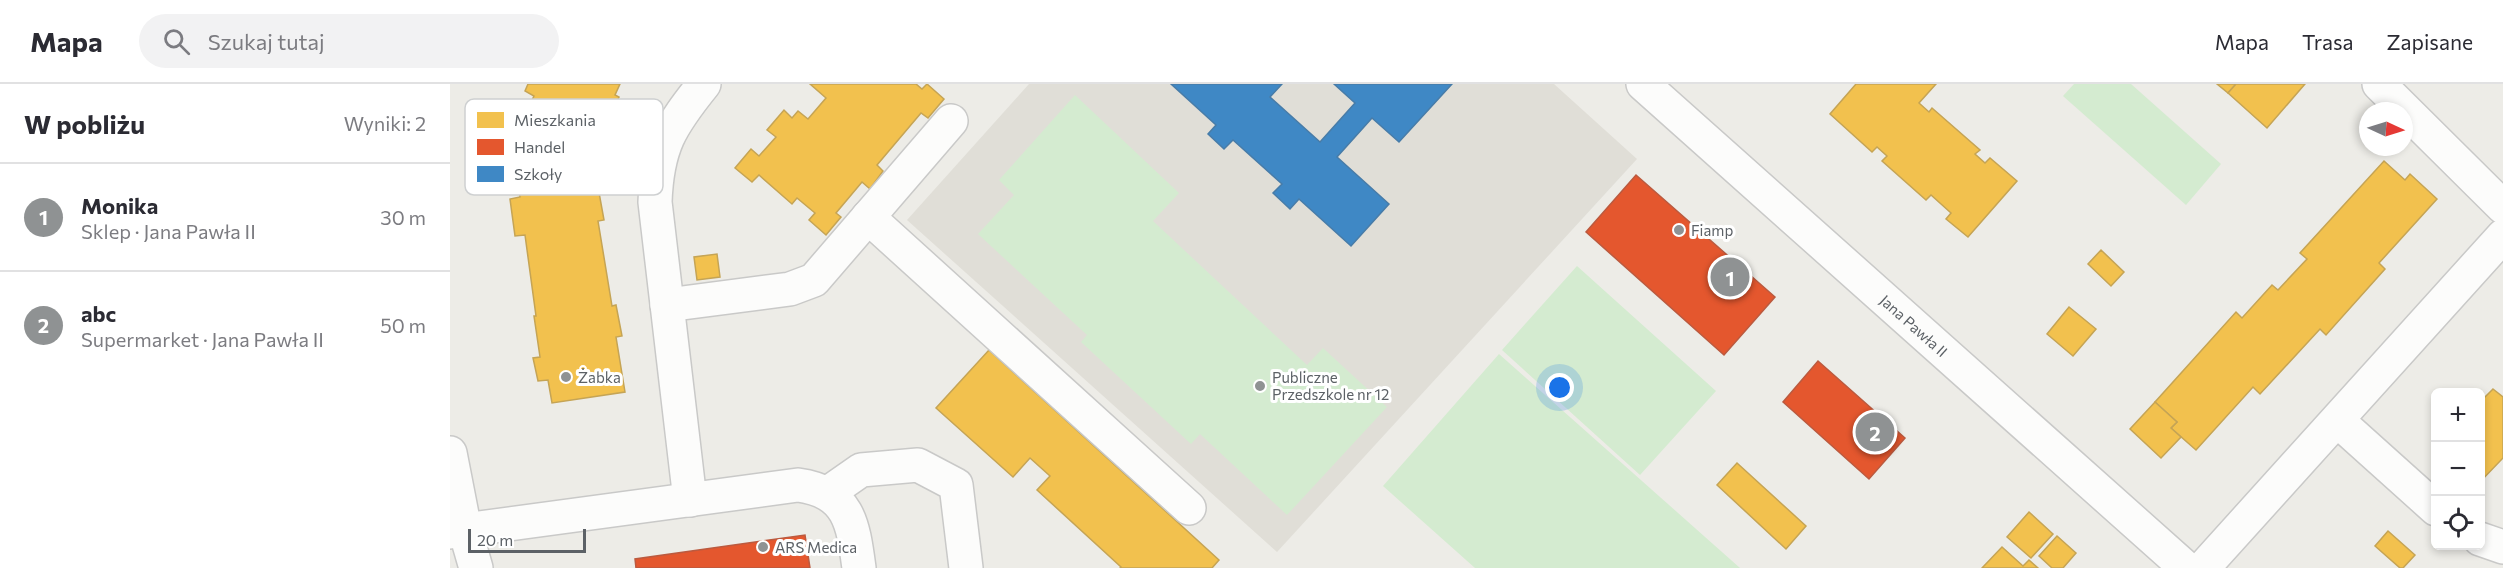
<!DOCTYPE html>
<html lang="pl">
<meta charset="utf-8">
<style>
:root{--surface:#fff;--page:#f2f2f3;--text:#2b2b33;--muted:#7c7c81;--line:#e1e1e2;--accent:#8f9293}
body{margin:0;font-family:Commissioner,sans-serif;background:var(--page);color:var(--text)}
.controls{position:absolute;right:18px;bottom:18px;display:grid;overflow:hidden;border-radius:9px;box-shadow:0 3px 9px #0003}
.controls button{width:54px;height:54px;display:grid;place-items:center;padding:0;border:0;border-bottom:2px solid var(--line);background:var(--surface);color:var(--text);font:30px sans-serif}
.compass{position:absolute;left:1909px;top:18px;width:54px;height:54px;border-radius:50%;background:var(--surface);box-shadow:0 3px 9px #0003;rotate:94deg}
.scale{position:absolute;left:18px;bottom:15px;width:118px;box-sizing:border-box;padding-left:6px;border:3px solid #5c6166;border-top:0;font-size:16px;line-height:21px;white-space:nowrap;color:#5c6166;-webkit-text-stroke:4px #fff;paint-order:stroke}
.you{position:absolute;left:1110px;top:304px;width:21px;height:21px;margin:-15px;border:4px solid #fff;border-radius:50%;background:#1a73e8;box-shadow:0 0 0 9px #1a73e833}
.badge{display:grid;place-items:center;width:39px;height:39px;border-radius:50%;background:var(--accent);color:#fff;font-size:20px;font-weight:700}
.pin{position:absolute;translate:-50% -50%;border:3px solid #fff;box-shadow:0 2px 6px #0006}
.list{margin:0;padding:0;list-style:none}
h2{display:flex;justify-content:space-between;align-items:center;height:78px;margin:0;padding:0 24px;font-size:26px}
h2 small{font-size:20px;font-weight:400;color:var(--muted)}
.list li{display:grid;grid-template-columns:39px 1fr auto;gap:18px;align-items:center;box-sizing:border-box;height:108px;padding:0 24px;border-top:2px solid var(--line)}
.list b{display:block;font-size:22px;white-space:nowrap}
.list p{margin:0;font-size:20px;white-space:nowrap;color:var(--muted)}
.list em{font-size:20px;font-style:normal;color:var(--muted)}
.icon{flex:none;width:33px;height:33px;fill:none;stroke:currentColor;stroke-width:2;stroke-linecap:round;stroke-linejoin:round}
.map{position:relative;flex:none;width:2053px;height:484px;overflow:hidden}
header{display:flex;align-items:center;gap:36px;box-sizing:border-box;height:84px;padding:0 30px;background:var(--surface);border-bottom:2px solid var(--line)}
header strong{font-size:28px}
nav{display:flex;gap:33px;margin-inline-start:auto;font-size:21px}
.search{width:420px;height:54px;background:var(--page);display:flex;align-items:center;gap:15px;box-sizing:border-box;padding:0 21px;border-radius:33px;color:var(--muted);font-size:22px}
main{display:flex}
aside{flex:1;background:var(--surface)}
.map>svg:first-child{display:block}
.education{fill:#e0ded7}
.green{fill:#d4ebd0}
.homes{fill:#f2c14e;stroke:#c5a455;stroke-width:1.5}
.shops{fill:#e4572e;stroke:#bb5a3f;stroke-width:1.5}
.schools{fill:#3f88c5;stroke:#487ca8;stroke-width:1.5}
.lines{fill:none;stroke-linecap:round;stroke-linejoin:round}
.minor-casing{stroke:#c9c9c8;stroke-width:36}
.minor{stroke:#fcfcfb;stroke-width:33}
.poi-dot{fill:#8f9293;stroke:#fff;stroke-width:2}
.labels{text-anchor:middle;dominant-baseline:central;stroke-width:6;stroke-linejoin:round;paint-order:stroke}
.poi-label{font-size:15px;fill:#5c6166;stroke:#fff;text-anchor:start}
.street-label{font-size:15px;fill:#5c6166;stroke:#fff}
.key{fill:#fff;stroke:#ced0d1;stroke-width:1.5}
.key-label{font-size:16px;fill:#5c6166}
</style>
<header>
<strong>Mapa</strong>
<div class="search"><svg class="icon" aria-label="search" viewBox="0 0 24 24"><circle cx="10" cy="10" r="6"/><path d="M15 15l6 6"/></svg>Szukaj tutaj</div>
<nav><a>Mapa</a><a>Trasa</a><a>Zapisane</a></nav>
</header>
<main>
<aside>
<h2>W pobliżu<small>Wyniki: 2</small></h2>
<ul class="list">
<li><span class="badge">1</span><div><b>Monika</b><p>Sklep · Jana Pawła II</p></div><em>30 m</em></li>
<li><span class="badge">2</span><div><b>abc</b><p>Supermarket · Jana Pawła II</p></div><em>50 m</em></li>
</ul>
</aside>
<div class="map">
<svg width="2053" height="484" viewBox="0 0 2053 484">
<rect width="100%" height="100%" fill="#edece7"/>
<polygon class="education" points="579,0 1104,0 1187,75 827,468 457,136"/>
<g class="green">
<polygon points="1624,0 1681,0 1771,80 1736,121 1613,12"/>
<polygon points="625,11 729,109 703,137 857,281 873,264 937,323 837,431 750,350 741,360 631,258 637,251 528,150 564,111 549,96"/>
<polygon points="1127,182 1266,307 1190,391 1052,266"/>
<polygon points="1049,270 1290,484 1025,484 933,402"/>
</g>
<g class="homes">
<polygon points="78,0 170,0 165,11 169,13 154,45 150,43 137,70 143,104 148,103 154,136 148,137 162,222 166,221 172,252 166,253 175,308 102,319 98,296 88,297 83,274 90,273 84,232 86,232 75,151 65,152 60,115 70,113 69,105 75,104 69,71 71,56 74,43 86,21 81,18 84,12 75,7"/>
<polygon points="360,0 466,0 472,5 477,0 494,15 478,34 471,29 427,81 433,87 420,105 412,98 386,129 391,133 376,151 359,136 365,129 347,114 342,120 309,91 302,98 285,84 301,65 309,72 326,53 317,46 334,26 342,34 348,27 358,35 376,14"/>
<polygon points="1406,0 1486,0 1469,19 1479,28 1482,24 1530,66 1525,70 1535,79 1540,74 1567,97 1518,153 1496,135 1501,129 1481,111 1476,116 1432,77 1437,72 1427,63 1422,68 1380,30"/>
<polygon points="1767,0 1786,0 1778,9"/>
<polygon points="1786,0 1855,0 1817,44 1778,9"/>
<polygon points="1934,77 1955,96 1960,90 1987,115 1929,179 1935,185 1876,251 1870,245 1810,310 1803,303 1746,366 1721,344 1727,338 1705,318 1786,228 1792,234 1822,201 1828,206 1857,175 1850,169"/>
<polygon points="1651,166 1674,188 1661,202 1638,180"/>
<polygon points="267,170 270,193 247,196 244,173"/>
<polygon points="1619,223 1646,245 1623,272 1597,250"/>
<polygon points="539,266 769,476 762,484 670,484 671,483 587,406 600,392 580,374 563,393 486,324"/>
<polygon points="2043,305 2053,313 2053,374 2030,398 2030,318"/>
<polygon points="1705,318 1727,338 1721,344 1731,353 1711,374 1680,345"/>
<polygon points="1287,379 1356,442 1336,465 1267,401"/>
<polygon points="1579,428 1603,450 1581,474 1557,453"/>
<polygon points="1938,447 1965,471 1953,484 1950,484 1925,462"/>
<polygon points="1607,452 1626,469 1613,484 1602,484 1589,472"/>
<polygon points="1552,463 1573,482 1579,476 1588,484 1532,484"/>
</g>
<g class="shops">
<polygon points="1186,91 1325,213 1274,271 1136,148"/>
<polygon points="1368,277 1455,354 1419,395 1333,318"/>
<polygon points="355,451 360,484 186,484 185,475"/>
</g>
<polygon class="schools" points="721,0 832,0 820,13 870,58 905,19 884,0 1002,0 949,58 922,34 887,73 939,120 901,162 849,115 840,125 823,109 832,100 783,56 774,65 758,50 766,41"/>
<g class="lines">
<defs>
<g id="minor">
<path id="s1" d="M 1193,0 L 1736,484"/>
<polyline points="1929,0 2053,123"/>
<polyline points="418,133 739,424"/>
<polyline points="217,221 340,205 364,196 501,37"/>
<polyline points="1888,337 1986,425"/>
<polyline points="0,369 15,446 26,484"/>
<polyline points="378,409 411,386 468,381 506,401 516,484"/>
<path d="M 240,416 L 205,118 C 207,63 220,42 254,0"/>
<path d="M 0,448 L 348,401 C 399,408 403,439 409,484"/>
<polyline points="2030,455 2053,463"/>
<polyline points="1753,484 2053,152"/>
</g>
</defs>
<use href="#minor" class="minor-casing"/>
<use href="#minor" class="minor"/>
</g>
<g class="poi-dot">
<circle cx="1229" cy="146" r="6"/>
<circle cx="116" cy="293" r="6"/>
<circle cx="810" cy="302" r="6"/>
<circle cx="313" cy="463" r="6"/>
</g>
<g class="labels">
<g class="poi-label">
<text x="1241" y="146">Fiamp</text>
<text x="128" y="293">Żabka</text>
<text x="822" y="293">Publiczne<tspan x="822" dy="17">Przedszkole nr 12</tspan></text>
<text x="325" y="463">ARS Medica</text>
</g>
<g class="street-label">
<text stroke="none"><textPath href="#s1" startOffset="363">Jana Pawła II</textPath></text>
</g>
</g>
<rect x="15" y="15" width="198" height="96" rx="9" class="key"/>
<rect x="27" y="28" width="27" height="16" fill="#f2c14e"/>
<rect x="27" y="55" width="27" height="16" fill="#e4572e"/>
<rect x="27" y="82" width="27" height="16" fill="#3f88c5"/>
<g class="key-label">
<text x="64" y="42">Mieszkania</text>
<text x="64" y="69">Handel</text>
<text x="64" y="96">Szkoły</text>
</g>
</svg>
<div class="controls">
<button>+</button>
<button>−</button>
<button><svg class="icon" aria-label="locate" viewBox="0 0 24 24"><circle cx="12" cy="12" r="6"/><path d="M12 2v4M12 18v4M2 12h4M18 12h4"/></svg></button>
</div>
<svg class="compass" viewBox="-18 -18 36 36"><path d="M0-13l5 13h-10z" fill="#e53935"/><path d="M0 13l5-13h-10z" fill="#7c7c81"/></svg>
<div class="scale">20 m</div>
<div class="you"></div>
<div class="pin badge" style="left:1280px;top:193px">1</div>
<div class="pin badge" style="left:1425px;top:348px">2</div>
</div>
</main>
